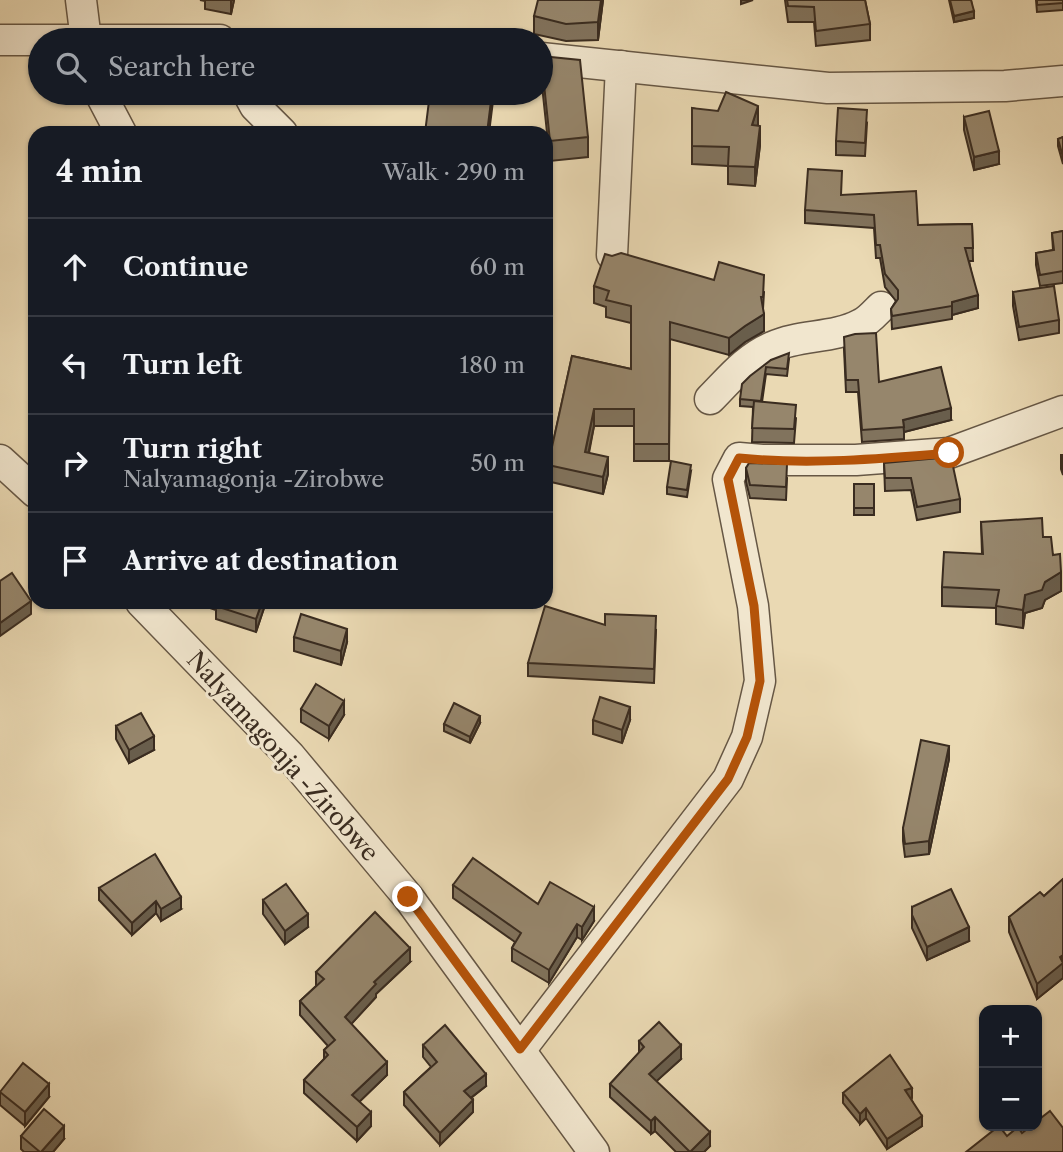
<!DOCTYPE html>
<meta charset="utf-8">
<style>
:root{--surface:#171b24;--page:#20242c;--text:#f1f3f6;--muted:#9ea1a6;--line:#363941}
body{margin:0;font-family:"Libre Caslon Text",serif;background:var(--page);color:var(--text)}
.controls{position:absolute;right:21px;bottom:21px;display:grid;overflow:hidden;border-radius:14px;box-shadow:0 2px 5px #0004}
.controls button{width:63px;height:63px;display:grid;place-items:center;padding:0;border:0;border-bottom:2px solid var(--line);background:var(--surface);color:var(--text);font:35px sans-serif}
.stop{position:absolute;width:21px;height:21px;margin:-16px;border:5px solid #b45309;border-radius:50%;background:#fff}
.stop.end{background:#b45309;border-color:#fff;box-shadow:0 2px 7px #0008}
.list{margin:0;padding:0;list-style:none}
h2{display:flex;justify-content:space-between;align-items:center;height:91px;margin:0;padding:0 28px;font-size:30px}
h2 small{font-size:23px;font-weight:400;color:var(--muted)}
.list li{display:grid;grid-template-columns:46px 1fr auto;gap:21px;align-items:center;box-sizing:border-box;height:98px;padding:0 28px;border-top:2px solid var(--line)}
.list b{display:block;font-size:26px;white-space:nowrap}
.list p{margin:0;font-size:23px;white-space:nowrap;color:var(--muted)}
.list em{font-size:23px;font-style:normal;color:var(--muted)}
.icon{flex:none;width:38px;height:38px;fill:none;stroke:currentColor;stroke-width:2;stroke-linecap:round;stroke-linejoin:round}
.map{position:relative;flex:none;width:1063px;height:1152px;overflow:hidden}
.search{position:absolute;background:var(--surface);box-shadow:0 2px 5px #0004;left:28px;top:28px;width:525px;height:77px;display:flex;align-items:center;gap:18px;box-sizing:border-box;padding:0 24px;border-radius:38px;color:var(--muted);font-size:26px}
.panel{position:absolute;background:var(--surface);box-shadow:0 2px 5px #0004;left:28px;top:126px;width:525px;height:483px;border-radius:21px}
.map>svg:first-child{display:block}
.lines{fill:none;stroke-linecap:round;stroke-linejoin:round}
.minor-casing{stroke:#665745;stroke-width:33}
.minor{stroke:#f1e6ce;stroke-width:30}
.wall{fill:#81735d;stroke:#3a2c20;stroke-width:2}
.shaded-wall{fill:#695e4c;stroke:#3a2c20;stroke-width:2}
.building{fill:#96866c;stroke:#3a2c20;stroke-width:2}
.route{stroke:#b45309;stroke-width:9}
.labels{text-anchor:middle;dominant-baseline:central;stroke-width:6;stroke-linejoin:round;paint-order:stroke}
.street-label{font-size:24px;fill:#3a2c20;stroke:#f1e6ce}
</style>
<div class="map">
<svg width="1063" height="1152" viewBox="0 0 1063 1152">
<rect width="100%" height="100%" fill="#ead9b3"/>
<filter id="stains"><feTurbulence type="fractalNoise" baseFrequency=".00286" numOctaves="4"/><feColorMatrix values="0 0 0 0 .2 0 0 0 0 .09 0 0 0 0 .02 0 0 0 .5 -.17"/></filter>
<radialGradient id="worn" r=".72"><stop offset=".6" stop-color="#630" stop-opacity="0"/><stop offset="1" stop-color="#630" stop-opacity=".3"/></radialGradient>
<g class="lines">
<defs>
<g id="minor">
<polyline points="81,0 86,40"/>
<polyline points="0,40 220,40"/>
<polyline points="541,58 828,88 1005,86 1063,81"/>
<polyline points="100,93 121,133"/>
<polyline points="248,93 255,106 282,133"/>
<polyline points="612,255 621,66"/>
<path d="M 710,399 C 729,380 746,358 772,347 C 800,334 833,339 861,324 C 868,321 875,313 881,307"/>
<polyline points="0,460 35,492"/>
<polyline points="141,602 290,756 408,897 594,1152"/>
<polyline points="521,1049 728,779 747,737 760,681 753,606 728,479 739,458 762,460 856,460 949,453 1063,411"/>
</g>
</defs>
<use href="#minor" class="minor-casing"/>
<use href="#minor" class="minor"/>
</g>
<g class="wall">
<polygon points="200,0 234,0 231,14 205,9 205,1"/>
<polygon points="603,0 598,40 566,41 534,34 534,16"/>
<polygon points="785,0 865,0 870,24 870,40 816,46 814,22 788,22"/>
<polygon points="949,0 971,0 974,18 954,22"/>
<polygon points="1036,0 1063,0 1063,10 1037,12"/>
<polygon points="541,56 588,137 588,157 550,161 541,76"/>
<polygon points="692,108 758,124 760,145 755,186 728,184 728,166 692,164"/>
<polygon points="964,117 999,164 974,170 964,130"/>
<polygon points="867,123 865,156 836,155 836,141"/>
<polygon points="1063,137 1063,164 1058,146 1058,139"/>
<polygon points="842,195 918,225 972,224 973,261 969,261 978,308 952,315 952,319 892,329 891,309 896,301 885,287 880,258 876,258 874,228 805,223 805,210"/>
<polygon points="1063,231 1063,283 1040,286 1036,265 1036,253 1053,250 1052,233"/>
<polygon points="714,280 764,292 763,309 764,331 745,342 729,355 670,339 669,461 634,461 634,426 594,426 589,453 608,474 603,494 551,482 546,515 546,466 548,466 572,356 631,369 631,323 606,317 606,307 594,303 594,286"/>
<polygon points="1013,292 1059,320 1059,333 1019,340 1013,306"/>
<polygon points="844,349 879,382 951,420 904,432 904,439 862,442 858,392 846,392"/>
<polygon points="789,359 787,376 766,374 762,402 796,418 794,443 752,442 753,407 740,406 740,399 771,360"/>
<polygon points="1061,455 1063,455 1063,475 1061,469"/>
<polygon points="884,463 960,499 960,512 917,520 911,490 885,491"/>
<polygon points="746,468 787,478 786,500 750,498 746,482"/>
<polygon points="691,471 687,497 667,494 667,487"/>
<rect x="854" y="484" width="20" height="31"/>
<polygon points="981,522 1043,537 1053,555 1061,591 1045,600 1042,608 1025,613 1023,628 996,624 996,608 942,606 942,587 982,554"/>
<polygon points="192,602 266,602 256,632 216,619 216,610"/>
<polygon points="656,630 654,683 528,676 528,663"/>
<polygon points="294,637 347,642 341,665 294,651"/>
<polygon points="301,709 344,715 329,739 301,722"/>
<polygon points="593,720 630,720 622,743 593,734"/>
<polygon points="480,723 470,743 444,731 444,724"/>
<polygon points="116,726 154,750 129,763 116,739"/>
<polygon points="949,759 929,854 905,857 903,841 903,828"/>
<polygon points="1063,879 1063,978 1037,999 1009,932 1009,917 1044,896"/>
<polygon points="453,885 538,904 594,921 582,940 577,937 549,983 512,961 512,948 515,942 453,898"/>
<polygon points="99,888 181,909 161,921 156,913 132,935 99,900"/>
<polygon points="263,900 308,927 285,944 263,914"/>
<polygon points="912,907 969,941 927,960 912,928"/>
<polygon points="410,962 376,994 376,997 351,1024 387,1075 359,1102 371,1126 357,1141 304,1093 304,1080 324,1059 324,1050 328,1046 300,1015 300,1001 316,986 316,972"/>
<polygon points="639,1041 681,1059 656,1081 710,1146 704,1152 676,1152 655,1131 651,1134 610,1097 610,1084 639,1053"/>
<polygon points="423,1045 486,1086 471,1098 473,1112 440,1145 404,1105 404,1092 431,1067 423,1057"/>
<polygon points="0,1092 49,1097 25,1126 0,1105"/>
<polygon points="843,1093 912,1098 911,1098 922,1126 887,1149 866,1118 860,1124 843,1103"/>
<polygon points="21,1136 64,1139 53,1152 24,1152 21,1149"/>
</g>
<g class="shaded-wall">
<polygon points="231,0 234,0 231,14"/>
<polygon points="601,0 603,0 598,40 598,22"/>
<polygon points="741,0 753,0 741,4"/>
<polygon points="974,11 974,18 954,22 954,16"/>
<polygon points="492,93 494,93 489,133 487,133"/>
<polygon points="758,106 758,124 752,144 752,125"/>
<polygon points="760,126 760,145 755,186 755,167"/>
<polygon points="999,151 999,164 974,170 974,157"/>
<polygon points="978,295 978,308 952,315 952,302"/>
<polygon points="764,314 764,331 745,342 729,355 729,338 745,326"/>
<polygon points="951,408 951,420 904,432 903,420"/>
<polygon points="594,409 594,426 585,469 585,452"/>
<polygon points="608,457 608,474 603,494 603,477"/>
<polygon points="551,467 551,487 546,515 546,495"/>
<polygon points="1061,572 1061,591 1045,600 1042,608 1025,613 1023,628 1023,610 1025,595"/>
<polygon points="31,601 31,614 0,636 0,623"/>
<polygon points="262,602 266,602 256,632 256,619"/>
<polygon points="347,629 347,642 341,665 341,651"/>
<polygon points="344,701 344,715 329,739 329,726"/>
<polygon points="630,707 630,720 622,743 622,730"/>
<polygon points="480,716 480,723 470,743 470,737"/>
<polygon points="154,736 154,750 129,763 129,750"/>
<polygon points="949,746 949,759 929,854 929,841"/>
<polygon points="181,897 181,909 161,921 161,909"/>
<polygon points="156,901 156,913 132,935 132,923"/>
<polygon points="594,907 594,921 582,940 582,927"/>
<polygon points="308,914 308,927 285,944 285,931"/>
<polygon points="577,924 577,937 549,983 549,970"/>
<polygon points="969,927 969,941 927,960 927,947"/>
<polygon points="410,948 410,962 376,994 376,997 345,1031 345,1017 374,982"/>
<polygon points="1063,955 1063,978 1037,999 1037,984"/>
<polygon points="681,1045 681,1059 649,1088 649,1074"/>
<polygon points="387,1062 387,1075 352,1109 352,1095"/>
<polygon points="486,1074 486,1086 464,1103 464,1091"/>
<polygon points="49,1084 49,1097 25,1126 25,1112"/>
<polygon points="912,1088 912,1098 905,1100 905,1090"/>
<polygon points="473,1100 473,1112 440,1145 440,1133"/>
<polygon points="866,1108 866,1118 860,1124 860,1114"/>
<polygon points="371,1112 371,1126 357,1141 357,1127"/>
<polygon points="922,1116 922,1126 887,1149 887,1139"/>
<polygon points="655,1117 655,1131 651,1134 651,1121"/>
<polygon points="64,1126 64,1139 53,1152 41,1152"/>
<polygon points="710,1132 710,1146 704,1152 690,1152"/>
</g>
<g class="building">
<polygon points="538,0 601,0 598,22 566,24 534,16"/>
<polygon points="787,0 865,0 870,24 816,31 814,7 788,6"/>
<polygon points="950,0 971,0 974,11 954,16"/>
<polygon points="1037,0 1063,0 1063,3 1037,5"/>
<polygon points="541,56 580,60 588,137 550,141"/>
<polygon points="726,92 758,106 752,125 760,126 755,167 728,166 729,147 692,146 692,108 718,111"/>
<polygon points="430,93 492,93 487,133 425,133"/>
<polygon points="838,108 867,110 865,143 836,141"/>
<polygon points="989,111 999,151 974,157 964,117"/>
<polygon points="1063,137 1063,157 1058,139"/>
<polygon points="808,169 842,171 841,195 916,191 918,225 972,224 973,248 965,248 978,295 952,302 952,306 892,316 891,309 898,299 898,290 885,274 880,245 876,245 874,215 805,210"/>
<polygon points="1063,231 1063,271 1040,275 1036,253 1054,250 1052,233"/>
<polygon points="621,253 714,280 719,262 764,275 763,297 761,297 764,314 745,326 729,338 670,322 669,444 634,444 634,409 594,409 585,452 608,457 603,477 548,465 572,356 631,369 631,306 606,300 609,291 594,286 605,254 612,256"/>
<polygon points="1054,286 1059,320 1019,327 1013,292"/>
<polygon points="876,333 879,382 941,367 951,408 903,420 904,427 862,430 858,380 846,380 844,337 855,334"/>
<polygon points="789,353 787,369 766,367 761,401 740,399 742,384 750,376 771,360"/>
<polygon points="754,401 796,405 794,429 752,428"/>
<polygon points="951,457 960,499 917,507 911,478 885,478 884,463"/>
<polygon points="671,461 691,465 687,490 667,487"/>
<polygon points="749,463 787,464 786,487 750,485 746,468"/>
<polygon points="546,466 551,467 546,495"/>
<rect x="854" y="484" width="20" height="24"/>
<polygon points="1042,518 1043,537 1051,537 1053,555 1060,554 1061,572 1045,582 1042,590 1025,595 1023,610 996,606 999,590 942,587 944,552 983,554 981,522"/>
<polygon points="12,573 31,601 0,623 0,581"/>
<polygon points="217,602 262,602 256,619 216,606"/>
<polygon points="545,606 605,625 605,614 656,616 654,669 528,663"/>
<polygon points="301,614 347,629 341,651 294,637"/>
<polygon points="316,684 344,701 329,726 301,709"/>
<polygon points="600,697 630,707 622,730 593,720"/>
<polygon points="454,703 480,716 470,737 444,724"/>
<polygon points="141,713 154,736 129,750 116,726"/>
<polygon points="921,740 949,746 929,841 905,844 903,828"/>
<polygon points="155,854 181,897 161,909 156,901 132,923 99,888"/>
<polygon points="473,858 538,904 550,882 594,907 582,927 577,924 549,970 512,948 521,933 453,885"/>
<polygon points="1063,879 1063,955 1060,957 1063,963 1037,984 1009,917 1040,892 1044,896"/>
<polygon points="286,884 308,914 285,931 263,900"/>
<polygon points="951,889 969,927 927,947 912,915 912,907"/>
<polygon points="375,912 410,948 374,982 376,984 345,1017 387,1062 352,1095 371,1112 357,1127 304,1080 328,1055 324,1050 335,1040 300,1001 324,979 316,972"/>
<polygon points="659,1022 681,1045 649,1074 710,1132 690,1152 655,1117 651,1121 610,1084 644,1047 639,1041"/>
<polygon points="445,1025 486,1074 464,1091 473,1100 440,1133 404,1092 437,1062 423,1045"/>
<polygon points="890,1055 912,1088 905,1090 922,1116 887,1139 866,1108 860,1114 843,1093"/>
<polygon points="23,1063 49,1084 25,1112 0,1092"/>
<polygon points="44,1109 64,1126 41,1152 40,1152 21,1136"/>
<polygon points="1050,1111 1063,1128 1063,1152 966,1152 999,1126 1007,1136 1018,1127 1022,1133 1031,1126 1037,1126 1037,1121"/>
</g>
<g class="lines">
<path class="route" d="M 408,897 L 520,1049 L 728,779 L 747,737 L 760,681 L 754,606 L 728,479 L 739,458 C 808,465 880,459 949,453"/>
</g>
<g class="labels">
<g class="street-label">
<text transform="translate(283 756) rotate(48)">Nalyamagonja -Zirobwe</text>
</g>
</g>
<rect width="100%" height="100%" filter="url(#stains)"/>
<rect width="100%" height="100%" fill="url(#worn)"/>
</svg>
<div class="controls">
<button>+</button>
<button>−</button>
</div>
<div class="stop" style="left:949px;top:453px"></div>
<div class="stop end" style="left:408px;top:897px"></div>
<div class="search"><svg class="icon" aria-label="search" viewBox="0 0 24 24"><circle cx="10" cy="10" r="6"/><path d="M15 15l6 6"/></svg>Search here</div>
<section class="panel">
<h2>4 min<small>Walk · 290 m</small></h2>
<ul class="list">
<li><svg class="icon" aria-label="ahead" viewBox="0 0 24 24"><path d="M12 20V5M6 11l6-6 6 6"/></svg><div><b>Continue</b></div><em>60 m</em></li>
<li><svg class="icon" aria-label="left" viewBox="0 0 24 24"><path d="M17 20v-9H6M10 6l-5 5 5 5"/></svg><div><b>Turn left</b></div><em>180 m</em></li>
<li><svg class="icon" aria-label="right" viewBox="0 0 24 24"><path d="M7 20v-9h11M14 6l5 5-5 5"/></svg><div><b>Turn right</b><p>Nalyamagonja -Zirobwe</p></div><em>50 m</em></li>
<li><svg class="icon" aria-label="arrive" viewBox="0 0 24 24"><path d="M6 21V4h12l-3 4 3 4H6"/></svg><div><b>Arrive at destination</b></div></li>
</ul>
</section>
</div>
